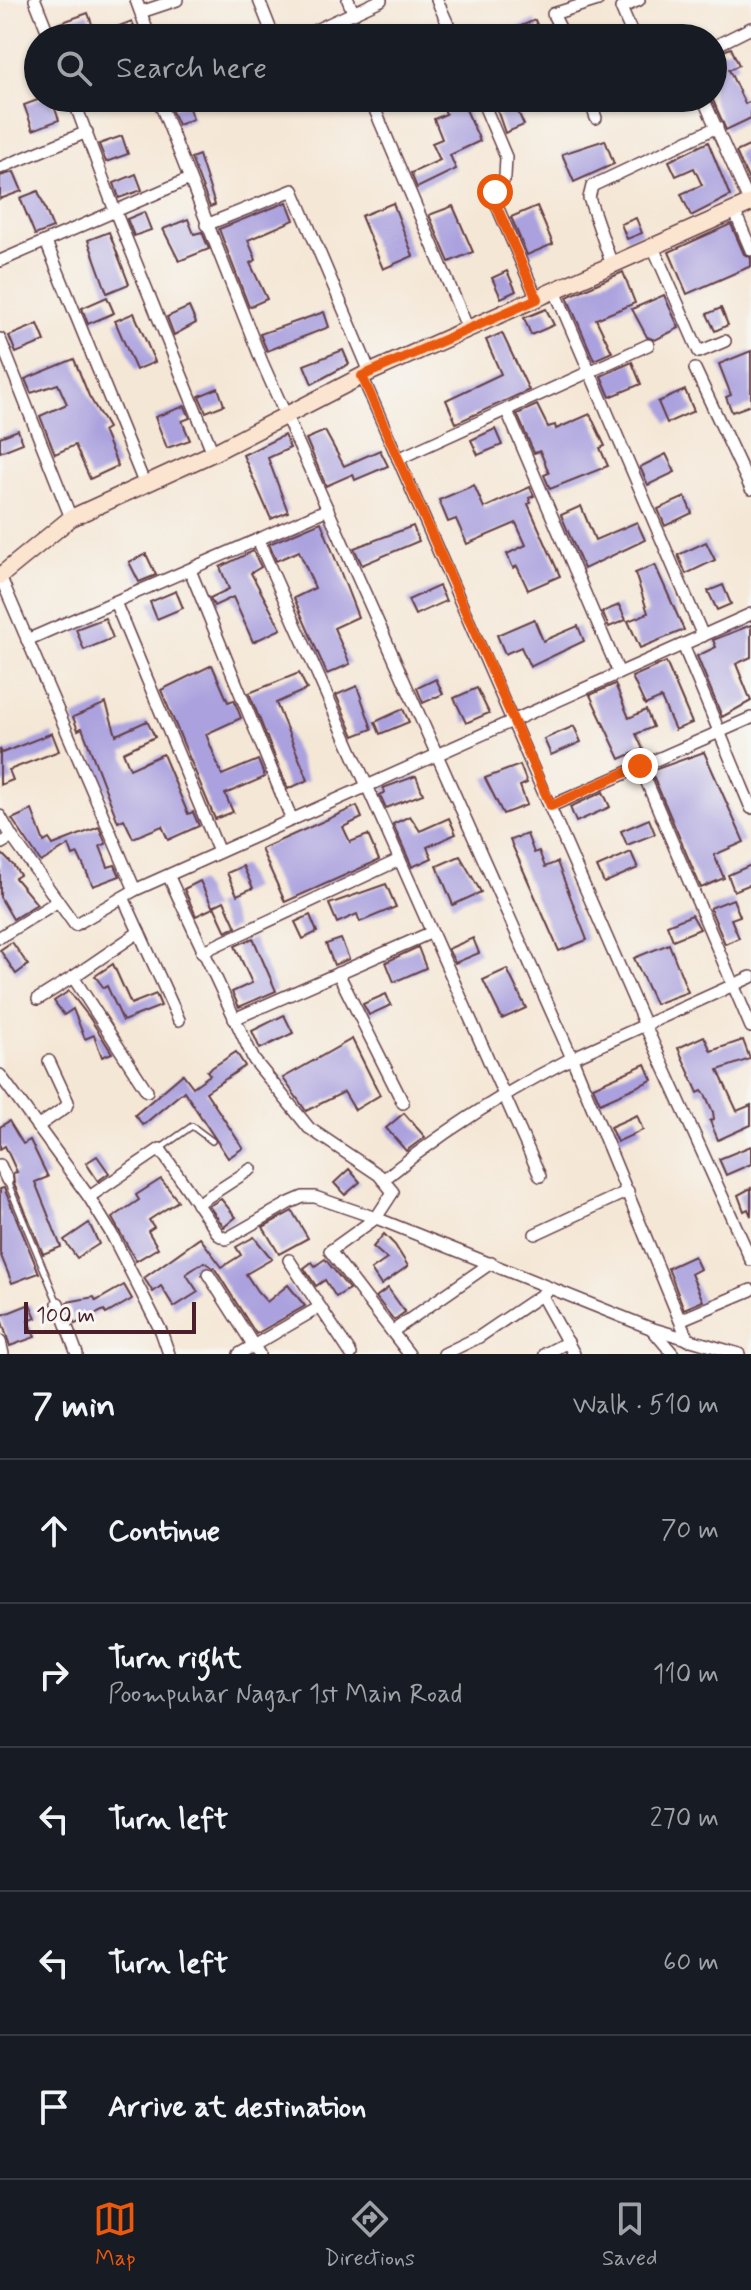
<!DOCTYPE html>
<meta charset="utf-8">
<style>
:root{--surface:#171b24;--page:#20242c;--text:#f1f3f6;--muted:#9ea1a6;--line:#363941;--accent:#ea580c}
body{margin:0;font-family:Mynerve,sans-serif;background:var(--page);color:var(--text)}
.scale{position:absolute;left:24px;bottom:20px;width:172px;box-sizing:border-box;padding-left:8px;border:4px solid #4a1f2b;border-top:0;font-size:22px;line-height:28px;white-space:nowrap;color:#4a1f2b;-webkit-text-stroke:6px #f6f6f2;paint-order:stroke}
.stop{position:absolute;width:24px;height:24px;margin:-18px;border:6px solid #ea580c;border-radius:50%;background:#fff}
.stop.end{background:#ea580c;border-color:#fff;box-shadow:0 2px 8px #0008}
.list{margin:0;padding:0;list-style:none}
h2{display:flex;justify-content:space-between;align-items:center;height:104px;margin:0;padding:0 32px;font-size:34px}
h2 small{font-size:26px;font-weight:400;color:var(--muted)}
.list li{display:grid;grid-template-columns:52px 1fr auto;gap:24px;align-items:center;box-sizing:border-box;height:144px;padding:0 32px;border-top:2px solid var(--line)}
.list b{display:block;font-size:30px;white-space:nowrap}
.list p{margin:0;font-size:26px;white-space:nowrap;color:var(--muted)}
.list em{font-size:26px;font-style:normal;color:var(--muted)}
.icon{flex:none;width:44px;height:44px;fill:none;stroke:currentColor;stroke-width:2;stroke-linecap:round;stroke-linejoin:round}
.map{position:relative;flex:none;width:751px;height:1354px;overflow:hidden}
.search{position:absolute;background:var(--surface);box-shadow:0 2px 6px #0004;left:24px;right:24px;top:24px;height:88px;display:flex;align-items:center;gap:20px;box-sizing:border-box;padding:0 28px;border-radius:44px;color:var(--muted);font-size:30px}
.sheet{height:824px;background:var(--surface)}
nav{display:flex;justify-content:space-around;align-items:center;box-sizing:border-box;height:112px;border-top:2px solid var(--line);background:var(--surface);font-size:22px;color:var(--muted)}
nav a{display:grid;justify-items:center;gap:4px}
nav .on{color:var(--accent)}
.map>svg:first-child{display:block}
.building{fill:#aaa1de}
.lines{fill:none;stroke-linecap:round;stroke-linejoin:round}
.service-casing{stroke:#643d45;stroke-width:8}
.minor-casing{stroke:#643d45;stroke-width:14}
.secondary-casing{stroke:#643d45;stroke-width:19}
.service{stroke:#fff;stroke-width:5}
.minor{stroke:#fff;stroke-width:11}
.secondary{stroke:#fce5d0;stroke-width:16}
.route{stroke:#ea580c;stroke-width:10}
</style>
<div class="map">
<svg width="751" height="1354" viewBox="0 0 751 1354">
<rect width="100%" height="100%" fill="#f6f6f2"/>
<filter id="ink" filterUnits="userSpaceOnUse"><feTurbulence type="fractalNoise" baseFrequency=".0125" numOctaves="2"/><feDisplacementMap in="SourceGraphic" scale="16" xChannelSelector="R" yChannelSelector="G"/><feConvolveMatrix kernelMatrix="1 2 1 2 8 2 1 2 1" color-interpolation-filters="sRGB"/></filter>
<filter id="wash" filterUnits="userSpaceOnUse"><feTurbulence type="fractalNoise" baseFrequency=".006" numOctaves="4" result="noise"/><feDisplacementMap in="SourceGraphic" scale="32" xChannelSelector="R" yChannelSelector="G"/><feGaussianBlur stdDeviation="1.8" result="paint"/><feColorMatrix in="noise" values="0 0 0 0 0 0 0 0 0 0 0 0 0 0 0 0 0 1.4 0 .05"/><feComposite in="paint" operator="in"/></filter>
<g filter="url(#wash)">
<rect width="100%" height="100%" fill="#f5e7d6"/>
<g id="blocks">
<g class="building">
<polygon points="88,13 96,35 132,21 137,35 58,38 54,25"/>
<polygon points="535,20 542,36 492,38"/>
<polygon points="731,48 739,65 729,70 745,104 751,101 751,118 726,130 712,98 713,55"/>
<polygon points="43,98 51,98 59,120 33,130 24,105"/>
<polygon points="440,98 461,98 480,141 450,155 456,169 417,188 411,173 440,160 432,143 442,139 434,119 446,114"/>
<polygon points="493,98 512,98 524,125 505,133"/>
<polygon points="187,103 193,119 178,125 171,109"/>
<polygon points="122,136 128,154 106,162 99,144"/>
<polygon points="605,140 614,164 574,182 562,154"/>
<polygon points="708,142 730,196 691,216 681,194 702,185 694,168 676,176 669,161"/>
<polygon points="751,145 751,185 736,152"/>
<polygon points="199,155 215,205 210,207 191,158"/>
<polygon points="14,172 22,191 0,199 0,176"/>
<polygon points="136,174 142,190 119,198 114,183"/>
<polygon points="38,191 53,228 35,235 20,198"/>
<polygon points="287,202 294,220 248,240 256,260 250,263 267,299 249,307 219,229"/>
<polygon points="393,203 413,256 383,269 361,216"/>
<polygon points="453,206 473,252 449,262 429,215"/>
<polygon points="537,206 553,244 527,255 511,217"/>
<polygon points="144,212 151,230 134,236 127,219"/>
<polygon points="636,218 642,233 627,239 621,224"/>
<polygon points="188,219 194,234 202,232 209,249 179,261 163,229"/>
<polygon points="731,224 744,254 751,258 751,266 687,294 669,252"/>
<polygon points="109,232 129,284 107,293 88,240"/>
<polygon points="507,271 516,291 501,298 492,278"/>
<polygon points="623,272 635,303 596,319 612,352 594,360 567,297"/>
<polygon points="664,295 679,328 655,340 647,337 632,309"/>
<polygon points="107,297 114,313 88,324 82,308"/>
<polygon points="189,307 196,323 174,335 167,317"/>
<polygon points="721,308 728,325 715,331 707,314"/>
<polygon points="546,309 554,325 531,335 524,318"/>
<polygon points="324,312 329,327 267,351 260,334"/>
<polygon points="134,313 155,362 136,370 115,321"/>
<polygon points="38,324 45,341 16,353 9,336"/>
<polygon points="502,333 529,390 456,423 446,400 501,374 486,340"/>
<polygon points="343,350 349,364 312,384 304,365"/>
<polygon points="751,351 751,405 732,412 726,397 731,395 719,364"/>
<polygon points="74,359 89,396 108,428 103,431 118,466 90,479 75,445 55,454 40,416 67,404 58,384 31,393 25,379"/>
<polygon points="632,362 641,384 610,397 601,376"/>
<polygon points="218,388 224,405 206,412 199,396"/>
<polygon points="685,390 694,411 667,423 658,402"/>
<polygon points="537,405 548,427 555,425 556,429 590,414 605,446 600,448 608,466 550,489 544,475 549,473 540,451 534,453 517,414"/>
<polygon points="185,406 190,418 182,421 190,440 167,448 155,417"/>
<polygon points="495,429 502,445 478,455 471,440"/>
<polygon points="18,430 23,443 0,452 0,437"/>
<polygon points="325,431 344,466 380,450 388,466 355,480 353,474 326,486 306,439"/>
<polygon points="284,435 290,448 268,458 288,512 271,519 243,455"/>
<polygon points="666,454 675,472 648,485 640,467"/>
<polygon points="474,485 484,508 530,487 534,496 529,498 531,503 528,504 560,576 528,590 517,566 513,568 507,554 526,545 516,523 467,544 456,519 448,522 439,500"/>
<polygon points="685,497 692,513 665,526 658,509"/>
<polygon points="581,506 595,540 637,522 645,540 584,569 561,515"/>
<polygon points="321,522 358,617 334,628 350,664 327,674 294,598 315,588 299,551 276,561 269,544"/>
<polygon points="413,526 419,541 362,565 354,548"/>
<polygon points="706,542 715,560 686,574 678,555"/>
<polygon points="253,551 261,567 251,573 281,629 253,642 233,597 214,606 210,598 229,589 220,567"/>
<polygon points="146,554 156,575 139,582 129,562"/>
<polygon points="655,565 684,630 640,648 628,621 648,613 635,573"/>
<polygon points="723,585 731,604 717,610 708,591"/>
<polygon points="439,586 446,601 415,615 408,600"/>
<polygon points="176,591 183,608 157,619 150,602"/>
<polygon points="619,605 626,620 609,627 602,612"/>
<polygon points="105,618 113,638 84,650 76,629"/>
<polygon points="534,619 543,641 578,626 584,641 530,667 521,647 505,654 497,635"/>
<polygon points="751,625 751,657 736,664 751,701 722,717 697,656 716,647 713,640"/>
<polygon points="666,662 692,723 675,730 661,698 645,705 632,677"/>
<polygon points="212,665 228,702 234,700 241,718 206,734 222,775 258,760 265,777 225,794 233,812 215,819 161,690"/>
<polygon points="299,673 307,689 276,703 308,780 288,789 249,693"/>
<polygon points="436,679 443,694 423,703 417,688"/>
<polygon points="615,684 629,718 646,710 653,727 636,734 643,749 620,759 590,695"/>
<polygon points="357,686 372,729 354,736 336,695"/>
<polygon points="477,688 489,713 466,723 454,698"/>
<polygon points="106,703 116,735 147,721 155,737 123,752 130,769 163,754 188,814 193,812 199,826 168,840 162,826 133,838 124,819 118,822 82,728 78,730 73,717"/>
<polygon points="403,709 409,722 380,734 375,722"/>
<polygon points="574,726 581,742 551,755 544,739"/>
<polygon points="52,733 59,751 9,770 13,780 0,785 0,749 2,753"/>
<polygon points="704,752 744,842 714,855 724,878 701,888 651,771"/>
<polygon points="520,765 527,783 520,786 527,805 503,814 485,778"/>
<polygon points="416,776 423,794 386,808 380,795 385,792 383,788"/>
<polygon points="603,792 610,807 576,822 570,807"/>
<polygon points="357,806 362,818 343,827 350,842 368,835 379,860 285,902 261,849"/>
<polygon points="32,810 44,842 49,839 53,845 99,827 106,844 100,846 108,867 115,865 120,876 93,886 78,854 73,856 69,845 41,862 12,819"/>
<polygon points="410,816 420,831 449,818 456,834 427,847 432,858 412,867 393,824"/>
<polygon points="649,819 655,834 627,845 621,831"/>
<polygon points="527,834 534,853 539,851 545,867 557,862 587,940 559,951 510,840"/>
<polygon points="0,852 13,865 20,875 15,878 37,904 13,919 0,897"/>
<polygon points="631,852 638,868 604,883 597,867"/>
<polygon points="460,856 481,892 453,905 437,866"/>
<polygon points="751,865 751,884 734,891 728,875"/>
<polygon points="243,866 253,888 237,895 227,873"/>
<polygon points="200,881 213,908 196,916 184,889"/>
<polygon points="386,884 396,907 360,922 357,914 337,923 329,904"/>
<polygon points="733,899 740,916 731,919 739,938 725,944 710,908"/>
<polygon points="224,901 236,927 226,932 214,906"/>
<polygon points="310,915 317,932 303,939 295,922"/>
<polygon points="692,915 700,929 673,940 667,925"/>
<polygon points="253,938 276,991 239,1007 232,992 252,983 235,946"/>
<polygon points="473,938 479,953 455,963 448,949"/>
<polygon points="341,939 349,959 334,965 326,944"/>
<polygon points="12,942 28,965 16,974 0,950"/>
<polygon points="669,944 688,992 655,1004 634,958"/>
<polygon points="418,947 426,968 394,982 386,962"/>
<polygon points="113,964 131,1004 156,994 161,1006 123,1021 107,986 104,988 95,976"/>
<polygon points="507,969 526,1008 502,1019 483,980"/>
<polygon points="69,991 89,1017 112,1053 102,1057 94,1035 85,1039 73,1009 64,1015 54,1001"/>
<polygon points="386,994 391,1005 369,1015 363,1004"/>
<polygon points="284,1015 293,1033 260,1049 252,1031"/>
<polygon points="704,1036 711,1051 743,1040 750,1059 718,1070 737,1111 751,1105 751,1125 718,1140 710,1121 714,1119 713,1112 706,1096 702,1091 698,1093 678,1048"/>
<polygon points="352,1039 380,1095 355,1110 344,1092 306,1111 283,1078"/>
<polygon points="236,1052 245,1066 206,1092 243,1148 228,1158 184,1091 143,1125 135,1115 183,1074 193,1087 210,1075 207,1071"/>
<polygon points="645,1064 652,1080 600,1103 593,1087"/>
<polygon points="404,1113 425,1137 406,1151 386,1128"/>
<polygon points="637,1115 643,1130 617,1142 610,1127"/>
<polygon points="9,1121 23,1144 30,1140 48,1177 35,1182 61,1247 43,1254 14,1184 13,1173 17,1172 5,1146 0,1149 0,1127"/>
<polygon points="751,1146 751,1164 726,1175 719,1159"/>
<polygon points="97,1156 109,1173 98,1181 86,1163"/>
<polygon points="349,1169 360,1182 345,1195 334,1183"/>
<polygon points="161,1179 178,1201 149,1220 154,1227 148,1231 158,1248 136,1261 112,1218 139,1200 136,1195"/>
<polygon points="4,1188 39,1273 12,1283 0,1253 0,1189"/>
<polygon points="751,1188 751,1216 748,1209 744,1211 738,1195"/>
<polygon points="221,1199 236,1217 224,1227 209,1206"/>
<polygon points="292,1211 308,1238 279,1254 263,1227"/>
<polygon points="89,1223 99,1244 77,1258 64,1240"/>
<polygon points="384,1234 395,1245 408,1266 381,1285 371,1270 387,1259 373,1247"/>
<polygon points="254,1237 272,1259 246,1274 257,1291 267,1302 288,1285 305,1306 256,1334 215,1269 204,1262 186,1274 198,1292 174,1307 161,1286 153,1292 144,1278 200,1238 222,1267 241,1255 236,1247"/>
<polygon points="694,1256 700,1269 691,1274 703,1301 684,1309 668,1268"/>
<polygon points="325,1259 349,1289 336,1297 325,1280 316,1286 304,1268 312,1262 315,1266"/>
<polygon points="124,1285 132,1299 106,1314 104,1310 75,1324 67,1302 94,1297 96,1301"/>
<polygon points="388,1288 405,1312 394,1320 376,1297"/>
<polygon points="30,1304 36,1318 28,1321 35,1337 10,1346 0,1316"/>
</g>
</g>
</g>
<g filter="url(#ink)">
<use href="#blocks" fill-opacity="0" stroke="#643d45" stroke-width="2"/>
<g class="lines">
<defs>
<g id="service">
<polyline points="161,1148 192,1126 212,1141"/>
<polyline points="7,1181 57,1301"/>
</g>
<g id="minor">
<polyline points="35,0 50,38"/>
<polyline points="136,0 150,38"/>
<polyline points="259,0 274,38"/>
<polyline points="348,0 354,14"/>
<polyline points="437,0 454,38"/>
<polyline points="141,12 177,0"/>
<polyline points="298,38 381,0"/>
<polyline points="565,38 553,14 598,0"/>
<polyline points="634,38 621,8 639,0"/>
<polyline points="713,47 751,28"/>
<polyline points="73,98 115,211 213,453"/>
<path d="M 158,98 L 262,362 L 572,1058 C 503,1093 443,1131 383,1180"/>
<polyline points="370,98 468,329"/>
<polyline points="481,98 506,157 505,177 494,199 537,299"/>
<polyline points="589,98 596,118"/>
<polyline points="703,98 750,204"/>
<polyline points="0,168 87,132"/>
<polyline points="734,210 751,250"/>
<polyline points="206,225 293,190 370,372"/>
<polyline points="46,242 145,485"/>
<polyline points="653,247 699,352 725,341"/>
<polyline points="0,261 187,180"/>
<polyline points="612,265 589,198 592,186 717,127"/>
<polyline points="555,291 703,636"/>
<polyline points="0,339 71,518"/>
<polyline points="695,369 751,489"/>
<polyline points="362,376 644,1023 751,1260"/>
<polyline points="507,411 619,673"/>
<polyline points="398,459 648,345"/>
<polyline points="258,540 540,1176"/>
<polyline points="190,570 292,820"/>
<polyline points="0,576 135,890"/>
<polyline points="115,602 219,852"/>
<polyline points="27,640 328,509"/>
<polyline points="683,645 751,808"/>
<polyline points="640,766 751,1027"/>
<polyline points="551,806 751,718"/>
<polyline points="0,816 12,837"/>
<polyline points="0,844 12,837 75,925 135,890 751,614"/>
<polyline points="169,877 254,1060 309,1128 379,1175 393,1192 376,1218 330,1251 409,1354"/>
<polyline points="123,897 139,932"/>
<polyline points="0,937 55,903"/>
<polyline points="202,952 399,860"/>
<polyline points="338,973 403,1103"/>
<polyline points="38,999 73,977"/>
<polyline points="234,1019 430,933"/>
<polyline points="0,1075 89,1197 111,1233 161,1331 169,1354"/>
<polyline points="147,1091 73,977 139,932 179,1020"/>
<polyline points="37,1127 66,1107 68,1102 49,1061"/>
<polyline points="0,1165 7,1180"/>
<polyline points="89,1197 160,1149 219,1235 226,1239 289,1203 303,1197 315,1197 376,1218 650,1328 739,1354"/>
<polyline points="197,1204 251,1169"/>
<polyline points="535,1234 628,1191"/>
<polyline points="289,1260 351,1354"/>
<polyline points="208,1274 259,1354"/>
<polyline points="542,1296 574,1354"/>
<polyline points="58,1303 77,1354"/>
<polyline points="680,1320 751,1290"/>
<polyline points="651,1328 673,1354"/>
<polyline points="393,1331 491,1263"/>
<polyline points="688,1340 572,1058 751,977"/>
<polyline points="0,1341 3,1354"/>
<polyline points="239,1354 320,1307"/>
<polyline points="444,1354 479,1337 550,1289"/>
<polyline points="545,1354 568,1342"/>
</g>
<polyline id="secondary" points="0,576 71,518 213,453 362,376 751,203"/>
</defs>
<use href="#service" class="service-casing"/>
<use href="#minor" class="minor-casing"/>
<use href="#secondary" class="secondary-casing"/>
<use href="#service" class="service"/>
<use href="#minor" class="minor"/>
<use href="#secondary" class="secondary"/>
</g>
</g>
<g class="lines" filter="url(#ink)">
<polyline class="route" points="495,192 497,207 537,299 362,376 551,806 640,766"/>
</g>
</svg>
<div class="scale">100 m</div>
<div class="stop" style="left:495px;top:192px"></div>
<div class="stop end" style="left:640px;top:766px"></div>
<div class="search"><svg class="icon" aria-label="search" viewBox="0 0 24 24"><circle cx="10" cy="10" r="6"/><path d="M15 15l6 6"/></svg>Search here</div>
</div>
<section class="sheet">
<h2>7 min<small>Walk · 510 m</small></h2>
<ul class="list">
<li><svg class="icon" aria-label="ahead" viewBox="0 0 24 24"><path d="M12 20V5M6 11l6-6 6 6"/></svg><div><b>Continue</b></div><em>70 m</em></li>
<li><svg class="icon" aria-label="right" viewBox="0 0 24 24"><path d="M7 20v-9h11M14 6l5 5-5 5"/></svg><div><b>Turn right</b><p>Poompuhar Nagar 1st Main Road</p></div><em>110 m</em></li>
<li><svg class="icon" aria-label="left" viewBox="0 0 24 24"><path d="M17 20v-9H6M10 6l-5 5 5 5"/></svg><div><b>Turn left</b></div><em>270 m</em></li>
<li><svg class="icon" aria-label="left" viewBox="0 0 24 24"><path d="M17 20v-9H6M10 6l-5 5 5 5"/></svg><div><b>Turn left</b></div><em>60 m</em></li>
<li><svg class="icon" aria-label="arrive" viewBox="0 0 24 24"><path d="M6 21V4h12l-3 4 3 4H6"/></svg><div><b>Arrive at destination</b></div></li>
</ul>
</section>
<nav>
<a class="on"><svg class="icon" aria-label="map" viewBox="0 0 24 24"><path d="M3 6l6-2 6 2 6-2v14l-6 2-6-2-6 2zM9 4v14M15 6v14"/></svg>Map</a>
<a><svg class="icon" aria-label="directions" viewBox="0 0 24 24"><path d="M12 3l9 9-9 9-9-9zM9 14v-3h6M13 9l2 2-2 2"/></svg>Directions</a>
<a><svg class="icon" aria-label="saved" viewBox="0 0 24 24"><path d="M7 4h10v16l-5-4-5 4z"/></svg>Saved</a>
</nav>
